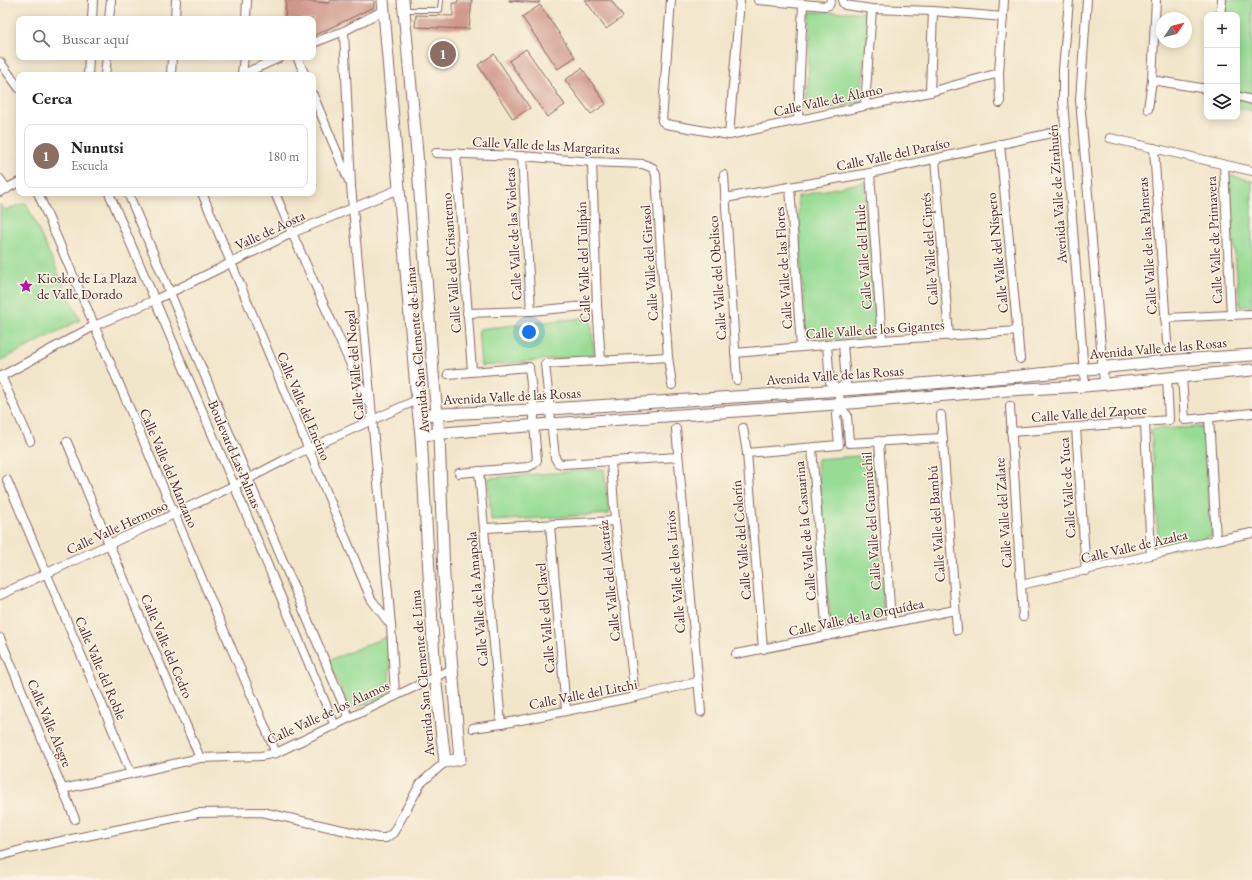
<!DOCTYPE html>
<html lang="es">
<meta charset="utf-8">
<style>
:root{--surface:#fff;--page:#f6f6f6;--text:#222;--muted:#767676;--line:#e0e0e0;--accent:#d93025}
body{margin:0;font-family:"EB Garamond",serif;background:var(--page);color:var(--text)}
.controls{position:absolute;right:12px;top:12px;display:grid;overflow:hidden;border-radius:8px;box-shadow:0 2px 10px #0003}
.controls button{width:36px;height:36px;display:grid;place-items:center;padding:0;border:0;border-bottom:1px solid var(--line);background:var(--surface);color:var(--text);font:20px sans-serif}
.compass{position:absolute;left:1156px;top:12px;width:36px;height:36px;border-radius:50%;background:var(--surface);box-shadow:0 2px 10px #0003;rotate:55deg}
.you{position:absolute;left:529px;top:332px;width:14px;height:14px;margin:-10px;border:3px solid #fff;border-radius:50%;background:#1a73e8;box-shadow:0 0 0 6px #1a73e833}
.badge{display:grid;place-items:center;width:26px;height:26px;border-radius:50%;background:var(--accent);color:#fff;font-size:13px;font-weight:700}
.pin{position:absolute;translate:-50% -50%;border:2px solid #fff;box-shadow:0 1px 4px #0006}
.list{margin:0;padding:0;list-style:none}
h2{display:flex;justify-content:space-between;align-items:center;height:52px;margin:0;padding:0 16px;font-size:17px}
h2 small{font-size:13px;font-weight:400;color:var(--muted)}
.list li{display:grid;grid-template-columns:26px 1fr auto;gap:12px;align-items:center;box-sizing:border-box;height:64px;margin:0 8px 8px;padding:0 8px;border:1px solid var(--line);border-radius:8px}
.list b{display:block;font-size:15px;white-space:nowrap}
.list p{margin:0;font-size:13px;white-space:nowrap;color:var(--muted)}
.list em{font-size:13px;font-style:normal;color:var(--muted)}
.icon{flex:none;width:22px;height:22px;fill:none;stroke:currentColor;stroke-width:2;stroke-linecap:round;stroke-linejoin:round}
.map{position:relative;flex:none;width:1252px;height:880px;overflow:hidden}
.search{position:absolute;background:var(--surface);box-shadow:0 2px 10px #0003;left:16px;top:16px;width:300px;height:44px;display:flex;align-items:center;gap:10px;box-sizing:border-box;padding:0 14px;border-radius:8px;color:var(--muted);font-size:15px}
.panel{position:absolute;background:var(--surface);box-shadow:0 2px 10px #0003;left:16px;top:72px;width:300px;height:124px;border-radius:8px}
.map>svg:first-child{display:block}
.green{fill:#97dc95;stroke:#707e60}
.building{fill:#cf978a}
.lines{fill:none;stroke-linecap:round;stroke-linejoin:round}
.service-casing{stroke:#856563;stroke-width:6}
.minor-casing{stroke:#856563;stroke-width:10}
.tertiary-casing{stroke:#856563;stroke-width:13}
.service{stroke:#fff;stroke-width:4}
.minor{stroke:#fff;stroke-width:8}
.tertiary{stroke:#fff;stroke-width:11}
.labels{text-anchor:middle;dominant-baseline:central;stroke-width:3;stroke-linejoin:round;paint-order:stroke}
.street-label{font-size:14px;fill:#4a1f2b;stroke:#fcf5e5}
.poi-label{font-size:14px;fill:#4a1f2b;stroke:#fcf5e5;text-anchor:start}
</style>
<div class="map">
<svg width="1252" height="880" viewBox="0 0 1252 880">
<rect width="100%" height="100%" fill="#fcf5e5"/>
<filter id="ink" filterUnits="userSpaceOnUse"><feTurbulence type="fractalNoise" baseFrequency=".025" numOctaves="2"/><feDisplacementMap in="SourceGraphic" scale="8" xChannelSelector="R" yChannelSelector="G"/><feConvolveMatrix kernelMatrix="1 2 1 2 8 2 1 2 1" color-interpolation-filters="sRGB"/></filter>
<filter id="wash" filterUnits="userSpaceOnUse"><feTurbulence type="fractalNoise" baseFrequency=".012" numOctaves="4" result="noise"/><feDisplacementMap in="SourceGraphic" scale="16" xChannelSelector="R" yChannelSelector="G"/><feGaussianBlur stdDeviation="0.9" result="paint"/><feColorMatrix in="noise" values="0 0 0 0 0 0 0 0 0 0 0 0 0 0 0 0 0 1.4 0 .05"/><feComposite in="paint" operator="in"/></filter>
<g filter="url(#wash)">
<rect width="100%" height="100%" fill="#f2e6ca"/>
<g class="green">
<polygon points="1225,0 1252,0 1252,111 1237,107 1237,15 1223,15"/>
<polygon points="810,12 870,12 860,103 806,112"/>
<polygon points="1227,175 1252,181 1252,306 1240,307"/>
<polygon points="864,182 876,337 805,341 798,196"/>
<polygon points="26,203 80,320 0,361 0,204 4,210"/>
<polygon points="591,317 594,355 481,366 478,329"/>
<polygon points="1203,427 1212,536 1159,553 1151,429"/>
<polygon points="873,455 884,616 831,629 817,459"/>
<polygon points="604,469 609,514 491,521 488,478"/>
<polygon points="386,637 390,647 389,694 350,710 328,661"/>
</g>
<g id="blocks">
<g class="building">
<polygon points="286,0 300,0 300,1 330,3 330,0 374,0 374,7 313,36 313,19 285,19"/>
<polygon points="458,0 472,0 469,29 415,27 416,15 453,16 453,3 457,3"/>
<polygon points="509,0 539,0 539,3 509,1"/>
<polygon points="585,0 611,0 623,17 606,29"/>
<polygon points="540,5 575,57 558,69 522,17"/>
<polygon points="526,49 565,105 547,117 509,61"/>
<polygon points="494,54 530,108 513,119 478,65"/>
<polygon points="582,68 606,104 591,114 565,80"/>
</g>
</g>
</g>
<g filter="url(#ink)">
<use href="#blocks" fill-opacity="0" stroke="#856563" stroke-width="1"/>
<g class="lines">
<defs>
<polyline id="service" points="405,10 440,10 441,0"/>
<g id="minor">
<polyline points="671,0 662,121 666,124 729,135 930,92 999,73"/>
<polyline points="758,0 825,6 829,5 831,0"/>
<polyline points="843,0 843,3 845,5 872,9 933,11 1003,17"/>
<polyline points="1069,0 1063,70 1063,100 1085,386"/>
<polyline points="1087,0 1080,100 1104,383"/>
<polyline points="1220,15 1222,0"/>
<polyline points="92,19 93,0"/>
<polyline points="109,19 111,0"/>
<polyline points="175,19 176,0"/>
<polyline points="246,19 247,0"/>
<polyline points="344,31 351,186 391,625 395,696"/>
<polyline points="313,43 344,31 384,10"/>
<polyline points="297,57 305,75"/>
<polyline points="0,62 19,88"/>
<polyline points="242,74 244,57"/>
<polyline points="88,75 89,57"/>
<polyline points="105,75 107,57"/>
<polyline points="171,75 172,57"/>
<polyline points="241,75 281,57"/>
<polyline points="1152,80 1207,89"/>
<polyline points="930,92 933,11"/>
<polyline points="313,95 349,181"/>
<polyline points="1237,96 1252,100"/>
<polyline points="1000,103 999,73 1004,0"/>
<polyline points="865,105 872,9"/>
<polyline points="1148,109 1152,80 1156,0"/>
<polyline points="798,119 803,4"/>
<polyline points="729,135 740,0"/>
<polyline points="1110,138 1252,171"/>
<polyline points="1000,144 1020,359"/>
<polyline points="1154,148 1167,342"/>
<polyline points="436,153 522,156 592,162 643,164 653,168 656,175 668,357 672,385"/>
<polyline points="456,153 472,371"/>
<polyline points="522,156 531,311"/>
<polyline points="935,159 949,336"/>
<polyline points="592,162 597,305 601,361"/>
<polyline points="1224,165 1231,315"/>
<polyline points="870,173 882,340"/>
<polyline points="724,175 737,380"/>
<polyline points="0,179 7,189"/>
<polyline points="790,187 801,347"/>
<polyline points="0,192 19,182"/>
<polyline points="38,193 276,753"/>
<polyline points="109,193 234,485 335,726"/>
<polyline points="128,193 349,718"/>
<polyline points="202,193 371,599 390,624"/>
<polyline points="275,193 292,233 367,401"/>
<polyline points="725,198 870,173 1065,130"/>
<polyline points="467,313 531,311 597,305"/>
<polyline points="1165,318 1252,314"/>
<polyline points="827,345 830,382 838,390"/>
<polyline points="735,353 882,340 1018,331"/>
<polyline points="668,357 545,364 555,458 558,463 563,464 678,457"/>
<polyline points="448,374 529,367 534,410 534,425 537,460 534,464 528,467 459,473"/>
<polyline points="1,376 30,441"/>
<polyline points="0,377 94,326 155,300 292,233 399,189"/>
<polyline points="1182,377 1185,420 1252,413"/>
<polyline points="838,390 841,408 847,415 849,443 943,438"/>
<polyline points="838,390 846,382 843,344"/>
<polyline points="1010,406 1023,617"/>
<polyline points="941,415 957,630"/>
<polyline points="1209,417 1216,540"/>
<polyline points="1145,423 1151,555"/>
<polyline points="743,428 747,453 763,649"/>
<polyline points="1076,428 1086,571"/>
<polyline points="676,429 701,712"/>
<polyline points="1011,432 1169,420 1167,377"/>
<polyline points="879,441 891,622"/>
<polyline points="67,442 104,532 200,758"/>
<polyline points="812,448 827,636"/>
<polyline points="747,453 839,445 836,415 841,408"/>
<polyline points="611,462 615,521 635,697"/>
<polyline points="479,471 501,724"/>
<polyline points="7,480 131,773"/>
<polyline points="550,525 566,710"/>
<polyline points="485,528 615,521"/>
<polyline points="1021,585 1216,540 1252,533"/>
<polyline points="0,595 174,514 248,479 292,456 417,400"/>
<polyline points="0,638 75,819"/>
<polyline points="736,654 955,610"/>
<polyline points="473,728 501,724 635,697 697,682"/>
<polyline points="63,789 200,758 261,756 276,753 452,669"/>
<polyline points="0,856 28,848 198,813 262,812 378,838 386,838 393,833 421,783 445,762"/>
</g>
<g id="tertiary">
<polyline points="383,0 417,400 421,435 435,676 445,762 460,759 444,577 439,434 433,373 417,153 403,0"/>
<polyline points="419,415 534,410 857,389 1020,376 1166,361 1252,355"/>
<polyline points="421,435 551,424 850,403 1008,390 1085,386 1252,370"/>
</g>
</defs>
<use href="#service" class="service-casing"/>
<use href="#minor" class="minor-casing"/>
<use href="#tertiary" class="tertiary-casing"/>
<use href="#service" class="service"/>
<use href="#minor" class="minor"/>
<use href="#tertiary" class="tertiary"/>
</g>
</g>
<defs>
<symbol id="sight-bare" viewBox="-9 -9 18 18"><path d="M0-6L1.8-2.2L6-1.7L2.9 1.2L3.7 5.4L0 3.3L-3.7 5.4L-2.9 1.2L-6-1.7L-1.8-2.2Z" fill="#b5179e" stroke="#fcf5e5" stroke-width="2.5" paint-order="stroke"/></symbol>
</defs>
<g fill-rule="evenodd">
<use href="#sight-bare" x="16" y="276" width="20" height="20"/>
</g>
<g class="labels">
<g class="street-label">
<text transform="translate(828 100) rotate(-12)">Calle Valle de Álamo</text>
<text transform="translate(546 145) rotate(3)">Calle Valle de las Margaritas</text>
<text transform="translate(893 154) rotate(-12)">Calle Valle del Paraíso</text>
<text transform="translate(1057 194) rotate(-94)">Avenida Valle de Zirahuén</text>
<text transform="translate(270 230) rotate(-25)">Valle de Aosta</text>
<text transform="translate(513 234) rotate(-93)">Calle Valle de las Violetas</text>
<text transform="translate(1214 240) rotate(-93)">Calle Valle de Primavera</text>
<text transform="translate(1147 246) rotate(-94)">Calle Valle de las Palmeras</text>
<text transform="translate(929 249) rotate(-94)">Calle Valle del Ciprés</text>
<text transform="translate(997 253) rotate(-96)">Calle Valle del Níspero</text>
<text transform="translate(863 257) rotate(-94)">Calle Valle del Hule</text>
<text transform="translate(583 262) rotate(-92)">Calle Valle del Tulipán</text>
<text transform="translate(451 263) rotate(-94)">Calle Valle del Crisantemo</text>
<text transform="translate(649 263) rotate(-94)">Calle Valle del Girasol</text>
<text transform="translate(783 268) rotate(-94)">Calle Valle de las Flores</text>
<text transform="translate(717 278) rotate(-94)">Calle Valle del Obelisco</text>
<text transform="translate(875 329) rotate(-4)">Calle Valle de los Gigantes</text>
<text transform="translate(1158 348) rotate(-5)">Avenida Valle de las Rosas</text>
<text transform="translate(417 350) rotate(-95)">Avenida San Clemente de Lima</text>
<text transform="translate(354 365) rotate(-95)">Calle Valle del Nogal</text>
<text transform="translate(835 375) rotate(-4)">Avenida Valle de las Rosas</text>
<text transform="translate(512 396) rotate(-3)">Avenida Valle de las Rosas</text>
<text transform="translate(304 406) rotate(67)">Calle Valle del Encino</text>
<text transform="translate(1089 413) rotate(-4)">Calle Valle del Zapote</text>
<text transform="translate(235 454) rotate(67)">Boulevard Las Palmas</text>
<text transform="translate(169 468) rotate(67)">Calle Valle del Manzano</text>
<text transform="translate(1067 488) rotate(-94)">Calle Valle de Yuca</text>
<text transform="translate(1003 513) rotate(-94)">Calle Valle del Zalate</text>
<text transform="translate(871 521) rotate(-94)">Calle Valle del Guamúchil</text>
<text transform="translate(936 524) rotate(-94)">Calle Valle del Bambú</text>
<text transform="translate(117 527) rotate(-25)">Calle Valle Hermoso</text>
<text transform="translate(805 531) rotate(-95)">Calle Valle de la Casuarina</text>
<text transform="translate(741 540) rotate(-95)">Calle Valle del Colorín</text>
<text transform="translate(1134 546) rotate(-13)">Calle Valle de Azalea</text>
<text transform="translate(675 572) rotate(-95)">Calle Valle de los Lirios</text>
<text transform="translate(609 581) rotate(-96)">Calle Valle del Alcatráz</text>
<text transform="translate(477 599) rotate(-95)">Calle Valle de la Amapola</text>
<text transform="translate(856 617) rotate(-12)">Calle Valle de la Orquídea</text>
<text transform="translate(545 618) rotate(-95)">Calle Valle del Clavel</text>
<text transform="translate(167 646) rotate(67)">Calle Valle del Cedro</text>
<text transform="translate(101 668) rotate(67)">Calle Valle del Roble</text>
<text transform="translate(422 673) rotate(-95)">Avenida San Clemente de Lima</text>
<text transform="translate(583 694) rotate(-11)">Calle Valle del Litchi</text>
<text transform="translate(328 712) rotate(-25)">Calle Valle de los Álamos</text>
<text transform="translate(50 723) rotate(67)">Calle Valle Alegre</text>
</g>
<g class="poi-label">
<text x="37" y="278">Kiosko de La Plaza<tspan x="37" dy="16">de Valle Dorado</tspan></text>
</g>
</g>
</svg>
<div class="controls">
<button>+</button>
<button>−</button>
<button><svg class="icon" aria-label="layers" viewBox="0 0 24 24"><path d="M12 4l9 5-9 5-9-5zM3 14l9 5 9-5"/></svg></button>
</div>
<svg class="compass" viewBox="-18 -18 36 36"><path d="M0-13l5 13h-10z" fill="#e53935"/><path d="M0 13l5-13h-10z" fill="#767676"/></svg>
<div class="you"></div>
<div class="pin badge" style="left:443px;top:54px;background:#8d6e63">1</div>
<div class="search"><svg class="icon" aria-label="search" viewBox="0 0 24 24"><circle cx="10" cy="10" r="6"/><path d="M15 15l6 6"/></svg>Buscar aquí</div>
<section class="panel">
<h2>Cerca<small></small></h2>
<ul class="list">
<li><span class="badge" style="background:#8d6e63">1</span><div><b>Nunutsi</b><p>Escuela</p></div><em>180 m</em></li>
</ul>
</section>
</div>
